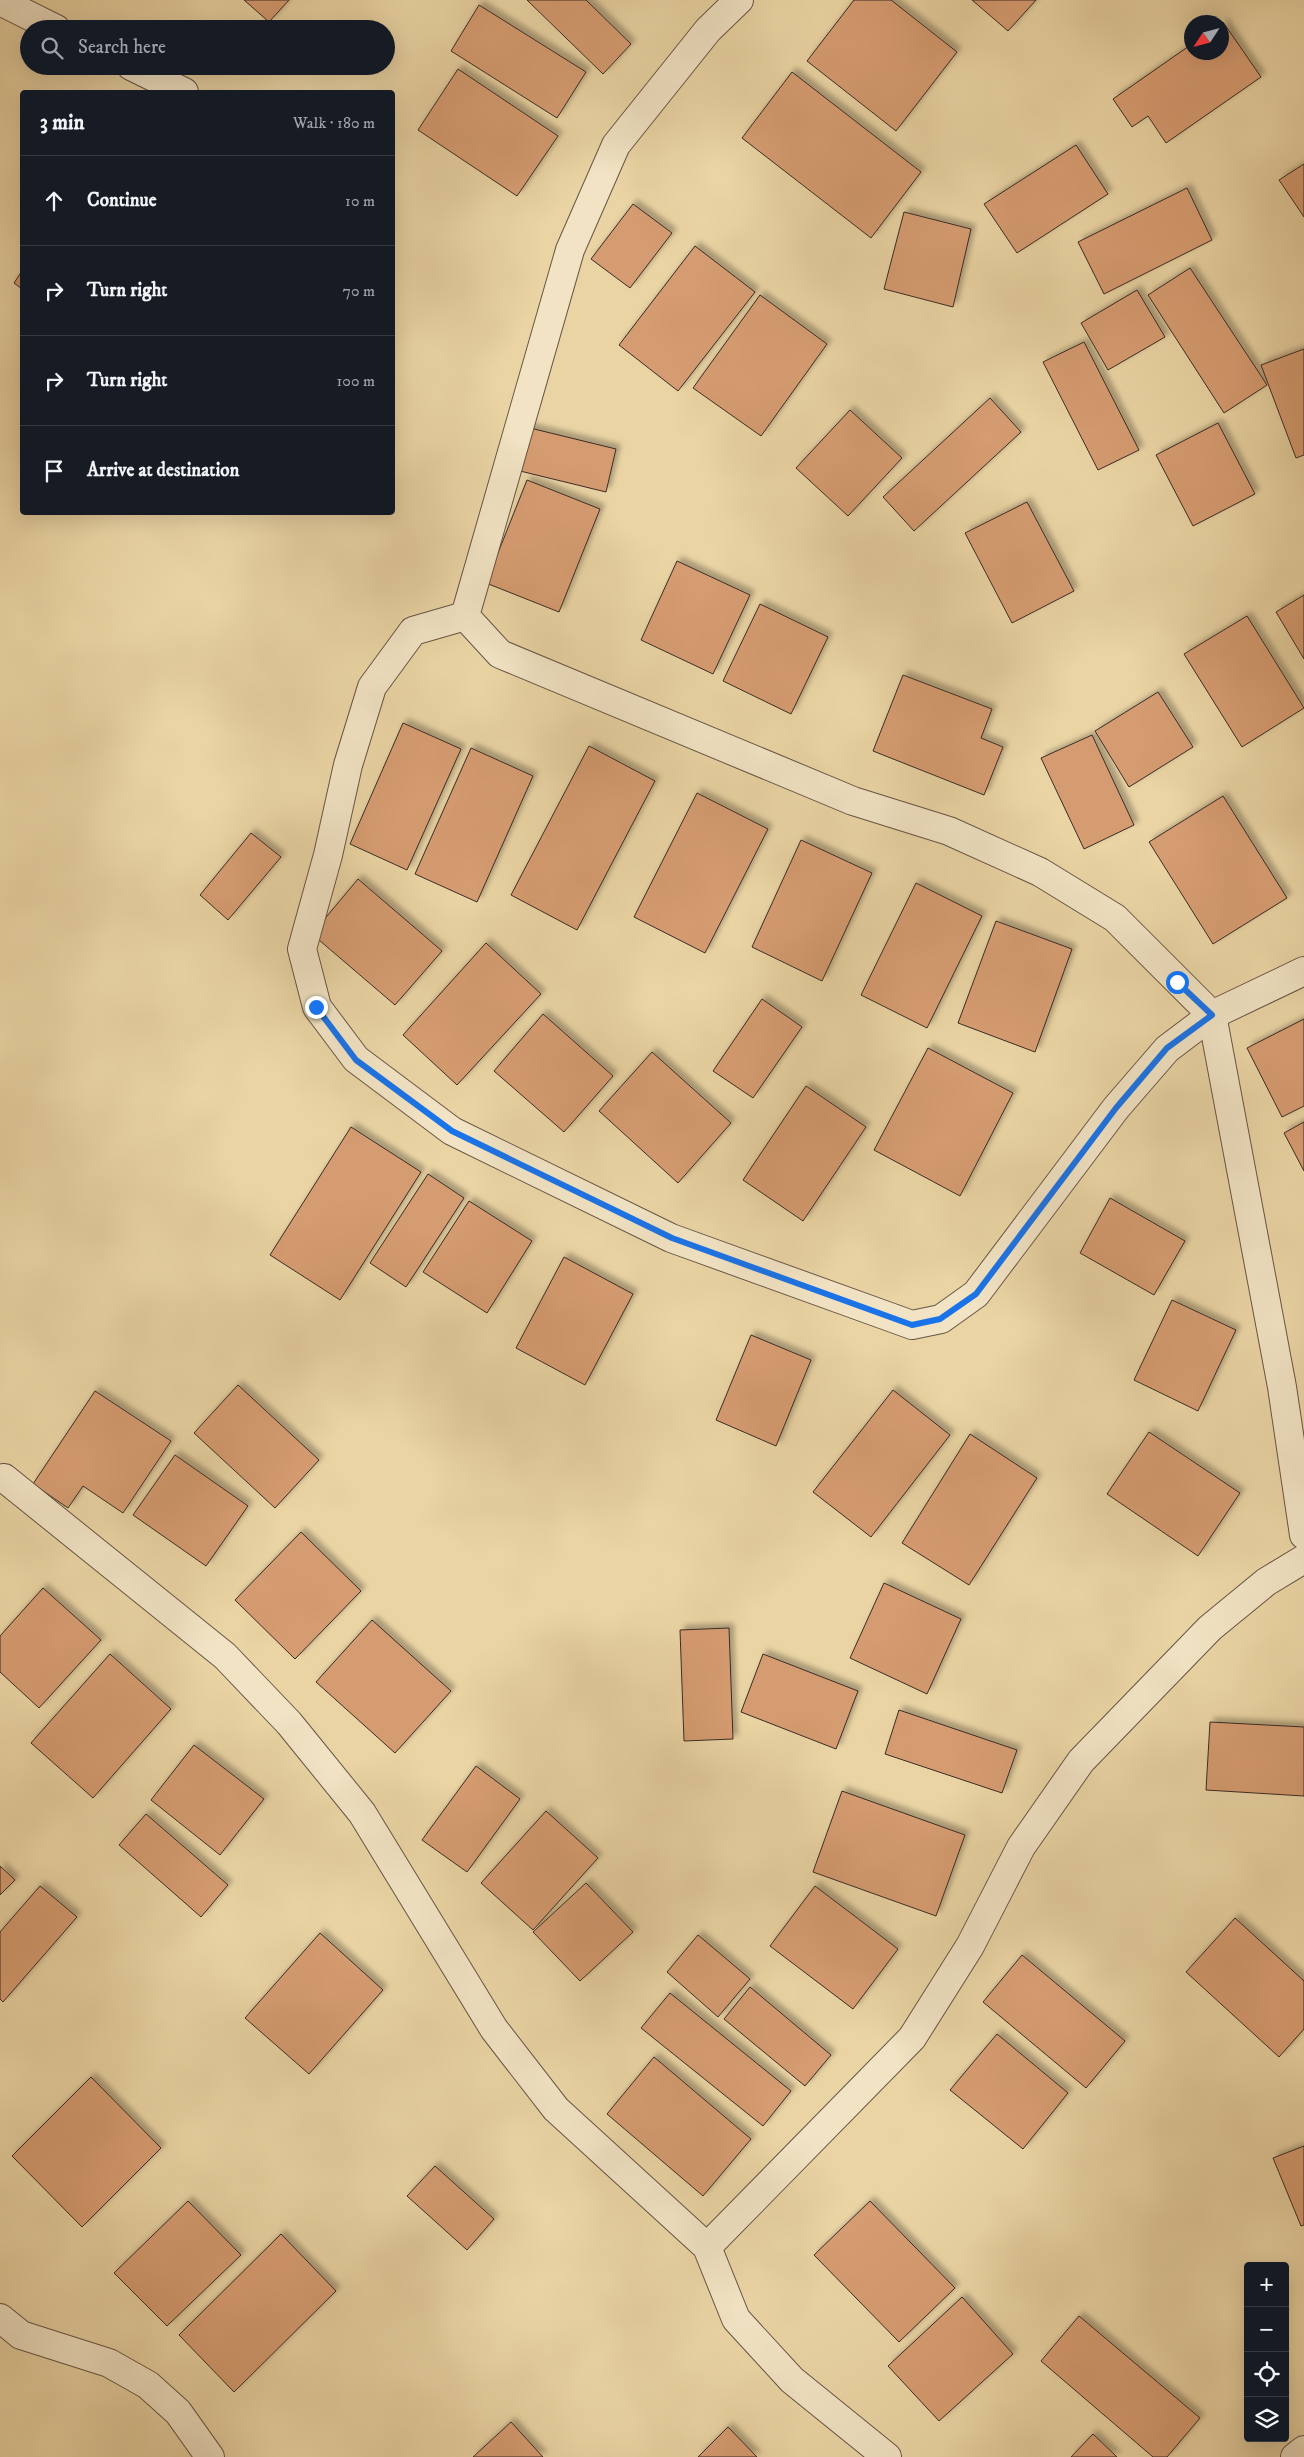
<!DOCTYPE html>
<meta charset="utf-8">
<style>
:root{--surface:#171b24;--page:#20242c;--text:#f1f3f6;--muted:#9ea1a6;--line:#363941}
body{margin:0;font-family:"IM FELL DW Pica",serif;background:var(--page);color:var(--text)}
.controls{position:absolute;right:15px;bottom:15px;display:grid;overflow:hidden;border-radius:5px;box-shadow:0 5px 20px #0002}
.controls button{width:45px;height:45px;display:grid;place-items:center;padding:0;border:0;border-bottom:1px solid var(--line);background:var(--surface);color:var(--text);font:25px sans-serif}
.compass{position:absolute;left:1184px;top:15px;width:45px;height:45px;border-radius:50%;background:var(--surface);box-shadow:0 5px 20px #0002;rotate:234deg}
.stop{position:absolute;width:15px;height:15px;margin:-11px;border:4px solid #1a73e8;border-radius:50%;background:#fff}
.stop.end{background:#1a73e8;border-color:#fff;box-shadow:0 1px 5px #0008}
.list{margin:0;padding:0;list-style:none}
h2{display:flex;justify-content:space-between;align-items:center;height:65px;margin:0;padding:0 20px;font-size:21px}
h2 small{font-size:16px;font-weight:400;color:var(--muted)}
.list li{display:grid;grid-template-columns:32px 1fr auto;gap:15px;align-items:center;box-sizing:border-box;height:90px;padding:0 20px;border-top:1px solid var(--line)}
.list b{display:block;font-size:19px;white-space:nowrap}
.list em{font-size:16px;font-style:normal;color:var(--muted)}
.icon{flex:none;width:28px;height:28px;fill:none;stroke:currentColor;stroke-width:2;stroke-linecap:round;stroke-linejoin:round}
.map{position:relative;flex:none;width:1304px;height:2457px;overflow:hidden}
.search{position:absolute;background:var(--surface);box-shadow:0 5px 20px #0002;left:20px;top:20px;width:375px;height:55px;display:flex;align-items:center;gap:12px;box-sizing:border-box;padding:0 18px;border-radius:28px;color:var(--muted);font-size:19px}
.panel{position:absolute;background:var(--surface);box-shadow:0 5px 20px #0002;left:20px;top:90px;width:375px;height:425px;border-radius:5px}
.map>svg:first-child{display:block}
.building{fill:#d69c71;stroke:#3a2b26;filter:url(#shadow)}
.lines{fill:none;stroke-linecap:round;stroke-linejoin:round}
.minor-casing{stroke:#665546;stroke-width:30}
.minor{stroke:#f1e3c4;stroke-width:28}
.route{stroke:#1a73e8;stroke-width:6}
</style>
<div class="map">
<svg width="1304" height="2457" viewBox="0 0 1304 2457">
<defs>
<filter id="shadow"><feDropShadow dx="4.5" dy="-4.5" stdDeviation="2.5" flood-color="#0004"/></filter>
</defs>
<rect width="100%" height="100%" fill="#ead4a4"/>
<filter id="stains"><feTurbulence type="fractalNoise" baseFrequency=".004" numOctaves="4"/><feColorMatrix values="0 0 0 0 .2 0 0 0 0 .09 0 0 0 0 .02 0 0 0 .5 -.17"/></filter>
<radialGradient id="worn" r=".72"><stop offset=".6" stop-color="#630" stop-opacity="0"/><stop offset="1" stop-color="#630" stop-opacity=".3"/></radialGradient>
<g class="building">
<polygon points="244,0 289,0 269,22"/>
<polygon points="527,0 586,0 631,44 603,74"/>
<polygon points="854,0 891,0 957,52 896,131 807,61"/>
<polygon points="972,0 1036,0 1008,31"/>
<polygon points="479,5 586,72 557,118 451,51"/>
<polygon points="1223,22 1261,77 1166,143 1148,116 1132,127 1113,99 1192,44 1192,52 1222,52"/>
<polygon points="458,69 558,136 517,196 418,130"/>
<polygon points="792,72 921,172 871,238 742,138"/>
<polygon points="1076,145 1108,194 1017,253 984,204"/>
<polygon points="1304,164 1304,217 1279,180"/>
<polygon points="1187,188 1212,240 1104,294 1078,242"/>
<polygon points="633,204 672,233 630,288 591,259"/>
<polygon points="904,212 971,229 953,307 884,289"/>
<polygon points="695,246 755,292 678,391 619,345"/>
<polygon points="1190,268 1267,385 1224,413 1148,295"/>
<polygon points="22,271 22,289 14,283"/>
<polygon points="1137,290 1165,337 1108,370 1081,323"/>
<polygon points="760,295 827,344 761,436 693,388"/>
<polygon points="1084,342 1139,450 1098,470 1043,362"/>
<polygon points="1304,349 1304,455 1296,458 1261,365"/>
<polygon points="990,398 1021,432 914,531 883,497"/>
<polygon points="850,410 902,458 848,516 796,468"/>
<polygon points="1218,423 1255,494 1193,526 1156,455"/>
<polygon points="526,427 616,449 606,492 516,470"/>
<polygon points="527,480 600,509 559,612 486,583"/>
<polygon points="1027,502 1074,591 1012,623 965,533"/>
<polygon points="677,561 750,595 713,674 641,640"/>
<polygon points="1304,595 1304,659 1276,612"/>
<polygon points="760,604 828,637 791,714 723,681"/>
<polygon points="1247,616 1304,708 1242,747 1184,654"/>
<polygon points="903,675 992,709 981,738 1003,747 984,795 873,751"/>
<polygon points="1158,692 1193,747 1129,787 1095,731"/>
<polygon points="403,723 461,749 407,870 350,844"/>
<polygon points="1092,735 1134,825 1084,849 1041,758"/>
<polygon points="589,746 655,781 577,930 511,895"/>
<polygon points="471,748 533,776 477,902 415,874"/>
<polygon points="697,793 768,829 705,953 634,917"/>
<polygon points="1223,796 1287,898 1213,944 1149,842"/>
<polygon points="251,833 281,857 228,920 200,895"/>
<polygon points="801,840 872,873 822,981 752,947"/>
<polygon points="358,879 442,951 395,1005 312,934"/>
<polygon points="916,883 982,916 927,1028 861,995"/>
<polygon points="996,921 1072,949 1035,1052 958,1023"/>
<polygon points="486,943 541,994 457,1085 403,1035"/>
<polygon points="762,999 802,1027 753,1098 713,1071"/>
<polygon points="543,1014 613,1076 564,1132 494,1071"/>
<polygon points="1304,1019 1304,1106 1282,1117 1247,1048"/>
<polygon points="928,1048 1013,1093 960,1196 874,1150"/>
<polygon points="652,1052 731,1123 678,1183 599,1111"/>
<polygon points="806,1086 866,1127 803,1221 743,1180"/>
<polygon points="1304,1122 1304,1171 1284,1133"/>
<polygon points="351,1127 421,1172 340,1300 270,1255"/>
<polygon points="428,1174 464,1198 406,1287 370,1263"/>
<polygon points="1110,1198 1185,1241 1154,1295 1080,1253"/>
<polygon points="469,1201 532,1241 487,1313 423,1272"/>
<polygon points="564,1257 633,1294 585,1385 516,1348"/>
<polygon points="1172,1300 1236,1330 1198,1411 1134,1380"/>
<polygon points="751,1335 811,1360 776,1446 716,1420"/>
<polygon points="238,1385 319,1460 275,1508 194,1433"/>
<polygon points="893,1390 950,1435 871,1537 813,1492"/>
<polygon points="95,1391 171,1441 123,1513 83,1486 68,1508 33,1484"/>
<polygon points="1149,1432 1240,1493 1198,1556 1107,1494"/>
<polygon points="970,1434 1037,1478 969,1585 902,1543"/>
<polygon points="175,1455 248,1506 206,1566 133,1515"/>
<polygon points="301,1532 361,1591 295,1659 235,1600"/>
<polygon points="884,1583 961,1619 927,1694 850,1658"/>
<polygon points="43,1588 101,1640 39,1708 0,1672 0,1636"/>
<polygon points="372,1620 451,1691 395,1753 316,1682"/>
<polygon points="729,1628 733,1739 684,1741 680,1630"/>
<polygon points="110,1654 171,1709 93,1798 31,1743"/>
<polygon points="763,1654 858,1691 836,1749 741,1712"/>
<polygon points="899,1710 1017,1750 1002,1793 885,1754"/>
<polygon points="1210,1722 1304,1727 1304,1796 1206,1790"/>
<polygon points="194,1745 264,1799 220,1855 151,1800"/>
<polygon points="476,1766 520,1799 467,1872 422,1840"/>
<polygon points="842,1791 965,1835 936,1916 813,1872"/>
<polygon points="546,1811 598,1858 533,1930 481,1883"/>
<polygon points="146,1814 228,1885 201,1917 119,1845"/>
<polygon points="0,1866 15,1880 0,1895"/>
<polygon points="586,1883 633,1932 580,1981 533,1932"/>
<polygon points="40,1886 77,1917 3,2002 0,1999 0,1932"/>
<polygon points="815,1886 898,1949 853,2009 770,1946"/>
<polygon points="1235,1918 1304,1981 1304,2029 1279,2057 1186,1972"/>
<polygon points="320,1933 383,1990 309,2074 245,2018"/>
<polygon points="698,1935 750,1979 718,2017 667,1972"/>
<polygon points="1022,1955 1125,2041 1086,2088 983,2002"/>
<polygon points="750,1987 831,2055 805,2086 724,2019"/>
<polygon points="670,1993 791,2091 763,2126 641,2028"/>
<polygon points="997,2034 1068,2093 1023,2149 950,2090"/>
<polygon points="654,2057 751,2139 703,2196 607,2114"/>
<polygon points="91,2077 161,2148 82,2227 12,2156"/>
<polygon points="1304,2146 1304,2225 1301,2226 1273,2158"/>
<polygon points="435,2166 494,2219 467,2250 407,2196"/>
<polygon points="188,2201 241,2255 167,2326 114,2273"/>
<polygon points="870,2201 955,2288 899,2342 814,2255"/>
<polygon points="281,2234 336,2291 234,2392 179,2335"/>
<polygon points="962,2297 1013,2354 939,2421 888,2366"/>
<polygon points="1079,2316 1200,2418 1167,2457 1153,2457 1041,2361"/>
<polygon points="511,2422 543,2457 473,2457"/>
<polygon points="728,2427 757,2457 698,2457"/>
<polygon points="1093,2434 1117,2457 1071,2457"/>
</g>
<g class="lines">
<defs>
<g id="minor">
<polyline points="739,0 708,30 616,145 570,250 465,616 500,654 853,801 949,831 1040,872 1115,918 1212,1015 1282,1387 1304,1535"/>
<polyline points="0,1 56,29"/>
<polyline points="131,66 184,92"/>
<polyline points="465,616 413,631 372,687 348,765 328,855 302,949 317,1007 356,1059 452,1131 671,1238 912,1325 941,1319 976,1294 1116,1108 1167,1049 1212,1015 1304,971"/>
<polyline points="4,1478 225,1656 289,1723 362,1813 494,2029 556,2109 707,2247 736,2319 792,2380 887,2457"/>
<polyline points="707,2247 912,2038 970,1946 1021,1847 1081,1761 1210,1628 1266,1582 1304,1559"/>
<polyline points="0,2318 21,2335 109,2363 148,2385 178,2412 210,2457"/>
<polyline points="1295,2457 1304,2450"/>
</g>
</defs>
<use href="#minor" class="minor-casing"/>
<use href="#minor" class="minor"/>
</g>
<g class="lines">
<polyline class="route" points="316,1007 356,1060 452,1131 672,1238 912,1325 940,1319 976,1294 1116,1108 1167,1048 1212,1015 1177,982"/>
</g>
<rect width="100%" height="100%" filter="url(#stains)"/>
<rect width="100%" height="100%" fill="url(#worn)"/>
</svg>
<div class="controls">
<button>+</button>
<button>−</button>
<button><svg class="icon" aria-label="locate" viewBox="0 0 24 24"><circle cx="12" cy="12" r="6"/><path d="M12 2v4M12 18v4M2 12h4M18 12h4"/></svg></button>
<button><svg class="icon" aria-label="layers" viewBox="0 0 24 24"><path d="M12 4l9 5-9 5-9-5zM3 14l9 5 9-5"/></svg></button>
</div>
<svg class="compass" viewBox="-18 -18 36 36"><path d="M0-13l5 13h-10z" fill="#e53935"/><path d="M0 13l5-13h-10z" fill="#9ea1a6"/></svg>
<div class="stop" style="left:1177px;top:982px"></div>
<div class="stop end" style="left:316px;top:1007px"></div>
<div class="search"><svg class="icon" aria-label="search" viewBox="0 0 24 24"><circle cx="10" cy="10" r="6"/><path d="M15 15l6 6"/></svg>Search here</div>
<section class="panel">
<h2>3 min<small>Walk · 180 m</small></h2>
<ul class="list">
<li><svg class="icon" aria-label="ahead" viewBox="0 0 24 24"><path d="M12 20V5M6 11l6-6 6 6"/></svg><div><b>Continue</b></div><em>10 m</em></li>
<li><svg class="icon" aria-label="right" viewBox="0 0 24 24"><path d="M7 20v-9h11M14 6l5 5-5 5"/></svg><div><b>Turn right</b></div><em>70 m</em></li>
<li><svg class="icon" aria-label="right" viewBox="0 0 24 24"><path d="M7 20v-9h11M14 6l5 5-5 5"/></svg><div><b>Turn right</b></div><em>100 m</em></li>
<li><svg class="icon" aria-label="arrive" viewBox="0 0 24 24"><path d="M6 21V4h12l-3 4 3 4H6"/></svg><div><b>Arrive at destination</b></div></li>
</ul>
</section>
</div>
